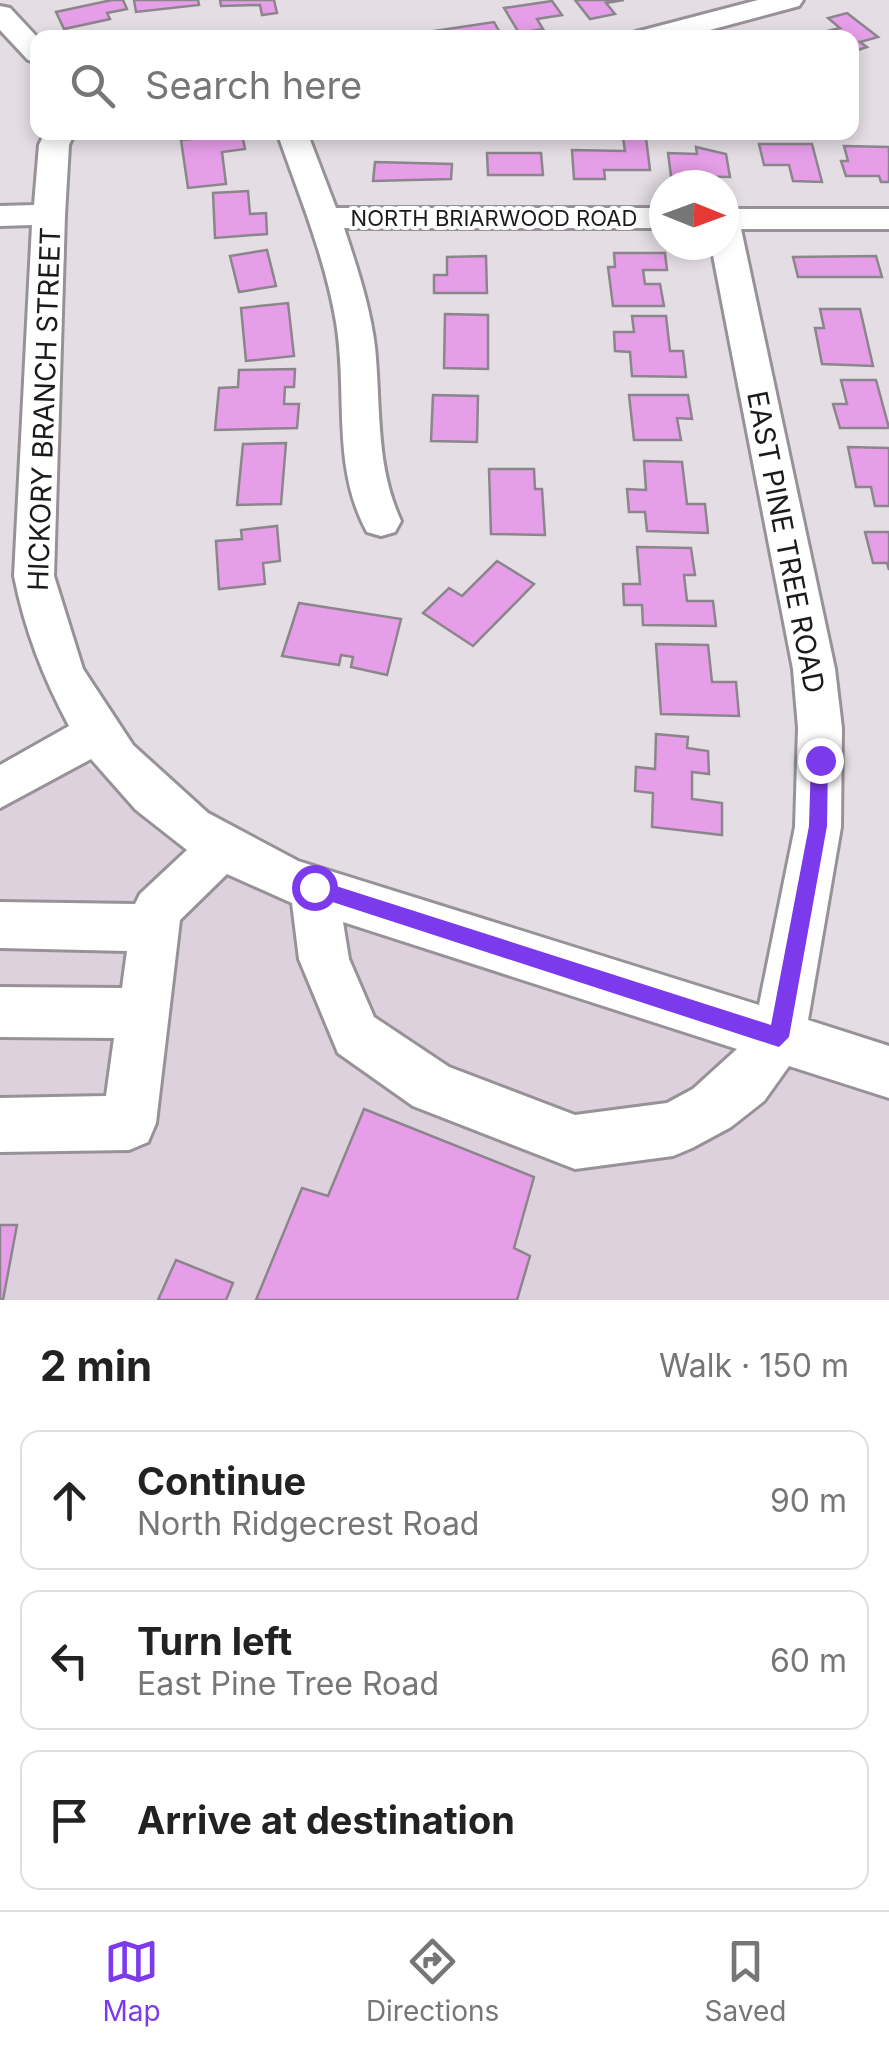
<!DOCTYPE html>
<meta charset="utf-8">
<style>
:root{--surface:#fff;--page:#f6f6f6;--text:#222;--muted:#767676;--line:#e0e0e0;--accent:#7c3aed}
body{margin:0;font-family:Inter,sans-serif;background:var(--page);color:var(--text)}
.compass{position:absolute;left:649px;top:170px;width:90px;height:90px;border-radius:50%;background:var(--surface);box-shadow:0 5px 15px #0003;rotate:91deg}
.stop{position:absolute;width:30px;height:30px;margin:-22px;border:8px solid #7c3aed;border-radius:50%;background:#fff}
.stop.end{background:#7c3aed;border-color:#fff;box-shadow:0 2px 10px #0008}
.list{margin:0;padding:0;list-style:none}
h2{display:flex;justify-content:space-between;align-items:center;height:130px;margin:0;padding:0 40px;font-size:42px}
h2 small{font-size:32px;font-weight:400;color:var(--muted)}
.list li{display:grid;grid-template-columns:65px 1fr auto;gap:30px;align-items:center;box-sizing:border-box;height:140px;margin:0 20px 20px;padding:0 20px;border:2px solid var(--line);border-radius:20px}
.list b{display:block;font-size:38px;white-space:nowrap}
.list p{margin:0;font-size:32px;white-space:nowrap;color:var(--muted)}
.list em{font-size:32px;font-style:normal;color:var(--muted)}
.icon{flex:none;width:55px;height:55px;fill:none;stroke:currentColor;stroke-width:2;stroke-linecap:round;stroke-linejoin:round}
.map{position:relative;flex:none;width:889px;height:1300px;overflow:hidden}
.search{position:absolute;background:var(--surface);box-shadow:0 5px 15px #0003;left:30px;right:30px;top:30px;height:110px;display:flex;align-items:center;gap:25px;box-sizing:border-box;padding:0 35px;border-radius:20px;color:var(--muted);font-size:38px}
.sheet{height:610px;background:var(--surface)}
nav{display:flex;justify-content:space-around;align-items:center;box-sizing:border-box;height:140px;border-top:2px solid var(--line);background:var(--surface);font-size:28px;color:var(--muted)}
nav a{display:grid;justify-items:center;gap:5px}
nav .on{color:var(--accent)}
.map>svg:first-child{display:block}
.built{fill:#ddd1dd}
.building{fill:#e69ee9;stroke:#8b868b;stroke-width:2.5}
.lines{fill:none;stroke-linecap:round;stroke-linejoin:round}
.minor-casing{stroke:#979297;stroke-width:6}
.minor{fill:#fff;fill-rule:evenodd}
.route{fill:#7c3aed}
.labels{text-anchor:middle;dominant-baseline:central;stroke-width:8;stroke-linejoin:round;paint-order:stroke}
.far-street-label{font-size:22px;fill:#1c1a1c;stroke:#fff}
.street-label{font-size:28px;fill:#1c1a1c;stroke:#fff}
</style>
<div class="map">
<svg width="889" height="1300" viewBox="0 0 889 1300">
<rect width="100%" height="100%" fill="#e4dee4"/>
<polygon class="built" points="65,752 223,846 889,1070 889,1300 0,1300 0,787"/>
<g class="building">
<polygon points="112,0 123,0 127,9 107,13 110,19 64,29 56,12"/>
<polygon points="134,0 198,0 199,5 136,12"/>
<polygon points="220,0 274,0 277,13 262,15 260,5 221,6"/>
<polygon points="575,0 624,0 606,3 615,14 590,19"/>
<polygon points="552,1 562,15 537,19 543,29 519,33 504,8"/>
<polygon points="847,13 878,37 860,42 867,47 852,52 852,38 829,38 823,32 840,28 828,18"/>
<polygon points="494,22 503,38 437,38 434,31"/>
<polygon points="242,134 245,149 222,152 226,184 188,188 181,140"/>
<polygon points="623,138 646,138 650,170 604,170 605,179 574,179 572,150 625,151"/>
<polygon points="759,144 812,144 822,182 793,181 789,165 764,165"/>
<polygon points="844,146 889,147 889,182 881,182 879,176 846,176 841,161 848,161"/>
<polygon points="696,147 726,154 730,177 671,176 668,153 697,154"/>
<polygon points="487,153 541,153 543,175 488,175"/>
<polygon points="375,162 452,164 451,179 373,181"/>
<polygon points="248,191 250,214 266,213 267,234 215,238 213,193"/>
<polygon points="267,250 276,286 239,292 230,256"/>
<polygon points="614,253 665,253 667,270 643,270 645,284 660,284 664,306 613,306 608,267 615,267"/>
<polygon points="486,256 487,293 434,293 434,275 447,275 447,257"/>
<polygon points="876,256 882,277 798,277 793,257"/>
<polygon points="288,303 294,356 246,361 241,308"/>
<polygon points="820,309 860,309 873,366 822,364 815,328 824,328"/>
<polygon points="445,314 488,315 488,369 444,368"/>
<polygon points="632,316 666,316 670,351 683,351 686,377 632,376 630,352 615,351 614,332 634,332"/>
<polygon points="295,369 294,387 285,387 284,404 299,404 297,428 215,430 219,388 238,387 239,370"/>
<polygon points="841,380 876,380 889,428 840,428 833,404 847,404"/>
<polygon points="433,395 478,396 477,442 431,441"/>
<polygon points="629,395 688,395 692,419 677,418 681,440 634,440"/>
<polygon points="286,443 281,504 237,505 243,444"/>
<polygon points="848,447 889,448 889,506 875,506 871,487 856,487"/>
<polygon points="644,461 682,462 687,504 705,504 708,533 647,531 645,512 629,512 627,489 646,490"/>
<polygon points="489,469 534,469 535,489 542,489 545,535 491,534"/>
<polygon points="277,526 280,561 263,563 265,584 219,589 216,541 242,539 241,530"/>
<polygon points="865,532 889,532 889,570 887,563 873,563"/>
<polygon points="637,547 691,548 695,575 684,575 687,601 713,601 716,626 643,625 642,605 624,605 623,584 640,584"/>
<polygon points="497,561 534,584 473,646 423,613 449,588 462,596"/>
<polygon points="299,603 401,619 387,675 351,667 353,657 341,655 339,665 282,656"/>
<polygon points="656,644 708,645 712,682 736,682 739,716 661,714"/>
<polygon points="656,734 688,737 687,748 708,751 709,774 692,772 692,799 722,803 722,835 652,827 653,793 635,791 636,767 655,769"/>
<polygon points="364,1109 534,1177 514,1248 530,1256 517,1300 256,1300 302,1188 328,1196"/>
<polygon points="0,1225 17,1225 3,1300 0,1300"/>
<polygon points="176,1260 233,1283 226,1300 158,1300"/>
</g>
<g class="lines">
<defs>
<g id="minor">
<polygon points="758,0 803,0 799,6 680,38 632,38 636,32"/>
<polygon points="0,6 10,8 38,38 38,62 28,60 0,30"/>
<path d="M 45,132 L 75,132 L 69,145 L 65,215 L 54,576 L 83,669 L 133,745 L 208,813 L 298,861 L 759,1005 L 795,827 L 798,728 L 793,669 L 711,245 L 724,245 L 724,209 L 889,209 L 889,229 L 741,229 L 835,669 L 842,728 L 841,827 L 808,1020 L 889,1046 L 889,1098 L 789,1066 L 764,1101 L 731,1127 L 692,1148 L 673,1156 L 575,1169 L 413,1106 L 338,1053 L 299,959 L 292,903 L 227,874 L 180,920 L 156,1123 L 148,1142 L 129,1150 L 0,1152 L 0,1098 L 106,1096 L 114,1038 L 0,1037 L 0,987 L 122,988 L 127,951 L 0,948 L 0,902 L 135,904 L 140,894 L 187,850 L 136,810 L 91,759 L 0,808 L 0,765 L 69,726 C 43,677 25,631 14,576 L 32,225 L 0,226 L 0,206 L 34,205 L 39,145 ZM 343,922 L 737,1049 L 693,1089 L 667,1103 L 575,1115 L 449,1067 L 374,1017 L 349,959 Z"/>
<path d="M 277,132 L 307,132 L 336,208 L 664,208 L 664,228 L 344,228 C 357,267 370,306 375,347 C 381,407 375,465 401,521 L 395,532 L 381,536 L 367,532 C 331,466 348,393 336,322 C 325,257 299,195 277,132 Z"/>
</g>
</defs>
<use href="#minor" class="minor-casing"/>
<use href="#minor" class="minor"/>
</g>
<polygon class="route" points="820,752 828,760 827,826 789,1037 779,1047 314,896 305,887 314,879 771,1025 809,826 811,760"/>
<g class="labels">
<g class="far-street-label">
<text x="494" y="218">NORTH BRIARWOOD ROAD</text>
</g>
<g class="street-label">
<text transform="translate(44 409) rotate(-88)">HICKORY BRANCH STREET</text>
<text transform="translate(786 542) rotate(79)">EAST PINE TREE ROAD</text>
</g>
</g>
</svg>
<svg class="compass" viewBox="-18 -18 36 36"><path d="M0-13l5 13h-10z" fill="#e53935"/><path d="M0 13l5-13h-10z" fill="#767676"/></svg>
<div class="stop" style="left:314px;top:887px"></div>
<div class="stop end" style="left:820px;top:760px"></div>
<div class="search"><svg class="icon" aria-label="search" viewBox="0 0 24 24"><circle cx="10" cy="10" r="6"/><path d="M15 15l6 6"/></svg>Search here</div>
</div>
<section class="sheet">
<h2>2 min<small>Walk · 150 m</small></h2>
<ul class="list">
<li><svg class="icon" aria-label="ahead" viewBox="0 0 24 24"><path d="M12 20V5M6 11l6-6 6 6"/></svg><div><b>Continue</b><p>North Ridgecrest Road</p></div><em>90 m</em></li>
<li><svg class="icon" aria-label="left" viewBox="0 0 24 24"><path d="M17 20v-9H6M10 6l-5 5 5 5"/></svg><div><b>Turn left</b><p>East Pine Tree Road</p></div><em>60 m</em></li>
<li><svg class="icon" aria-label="arrive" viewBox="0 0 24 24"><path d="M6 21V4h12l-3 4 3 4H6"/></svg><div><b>Arrive at destination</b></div></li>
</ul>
</section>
<nav>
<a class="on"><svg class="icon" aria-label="map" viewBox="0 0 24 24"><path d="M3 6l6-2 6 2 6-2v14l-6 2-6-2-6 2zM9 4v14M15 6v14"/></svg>Map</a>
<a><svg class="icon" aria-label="directions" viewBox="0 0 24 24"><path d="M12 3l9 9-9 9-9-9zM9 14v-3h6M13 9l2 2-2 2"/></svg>Directions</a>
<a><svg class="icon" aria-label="saved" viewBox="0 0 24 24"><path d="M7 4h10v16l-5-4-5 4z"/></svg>Saved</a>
</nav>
